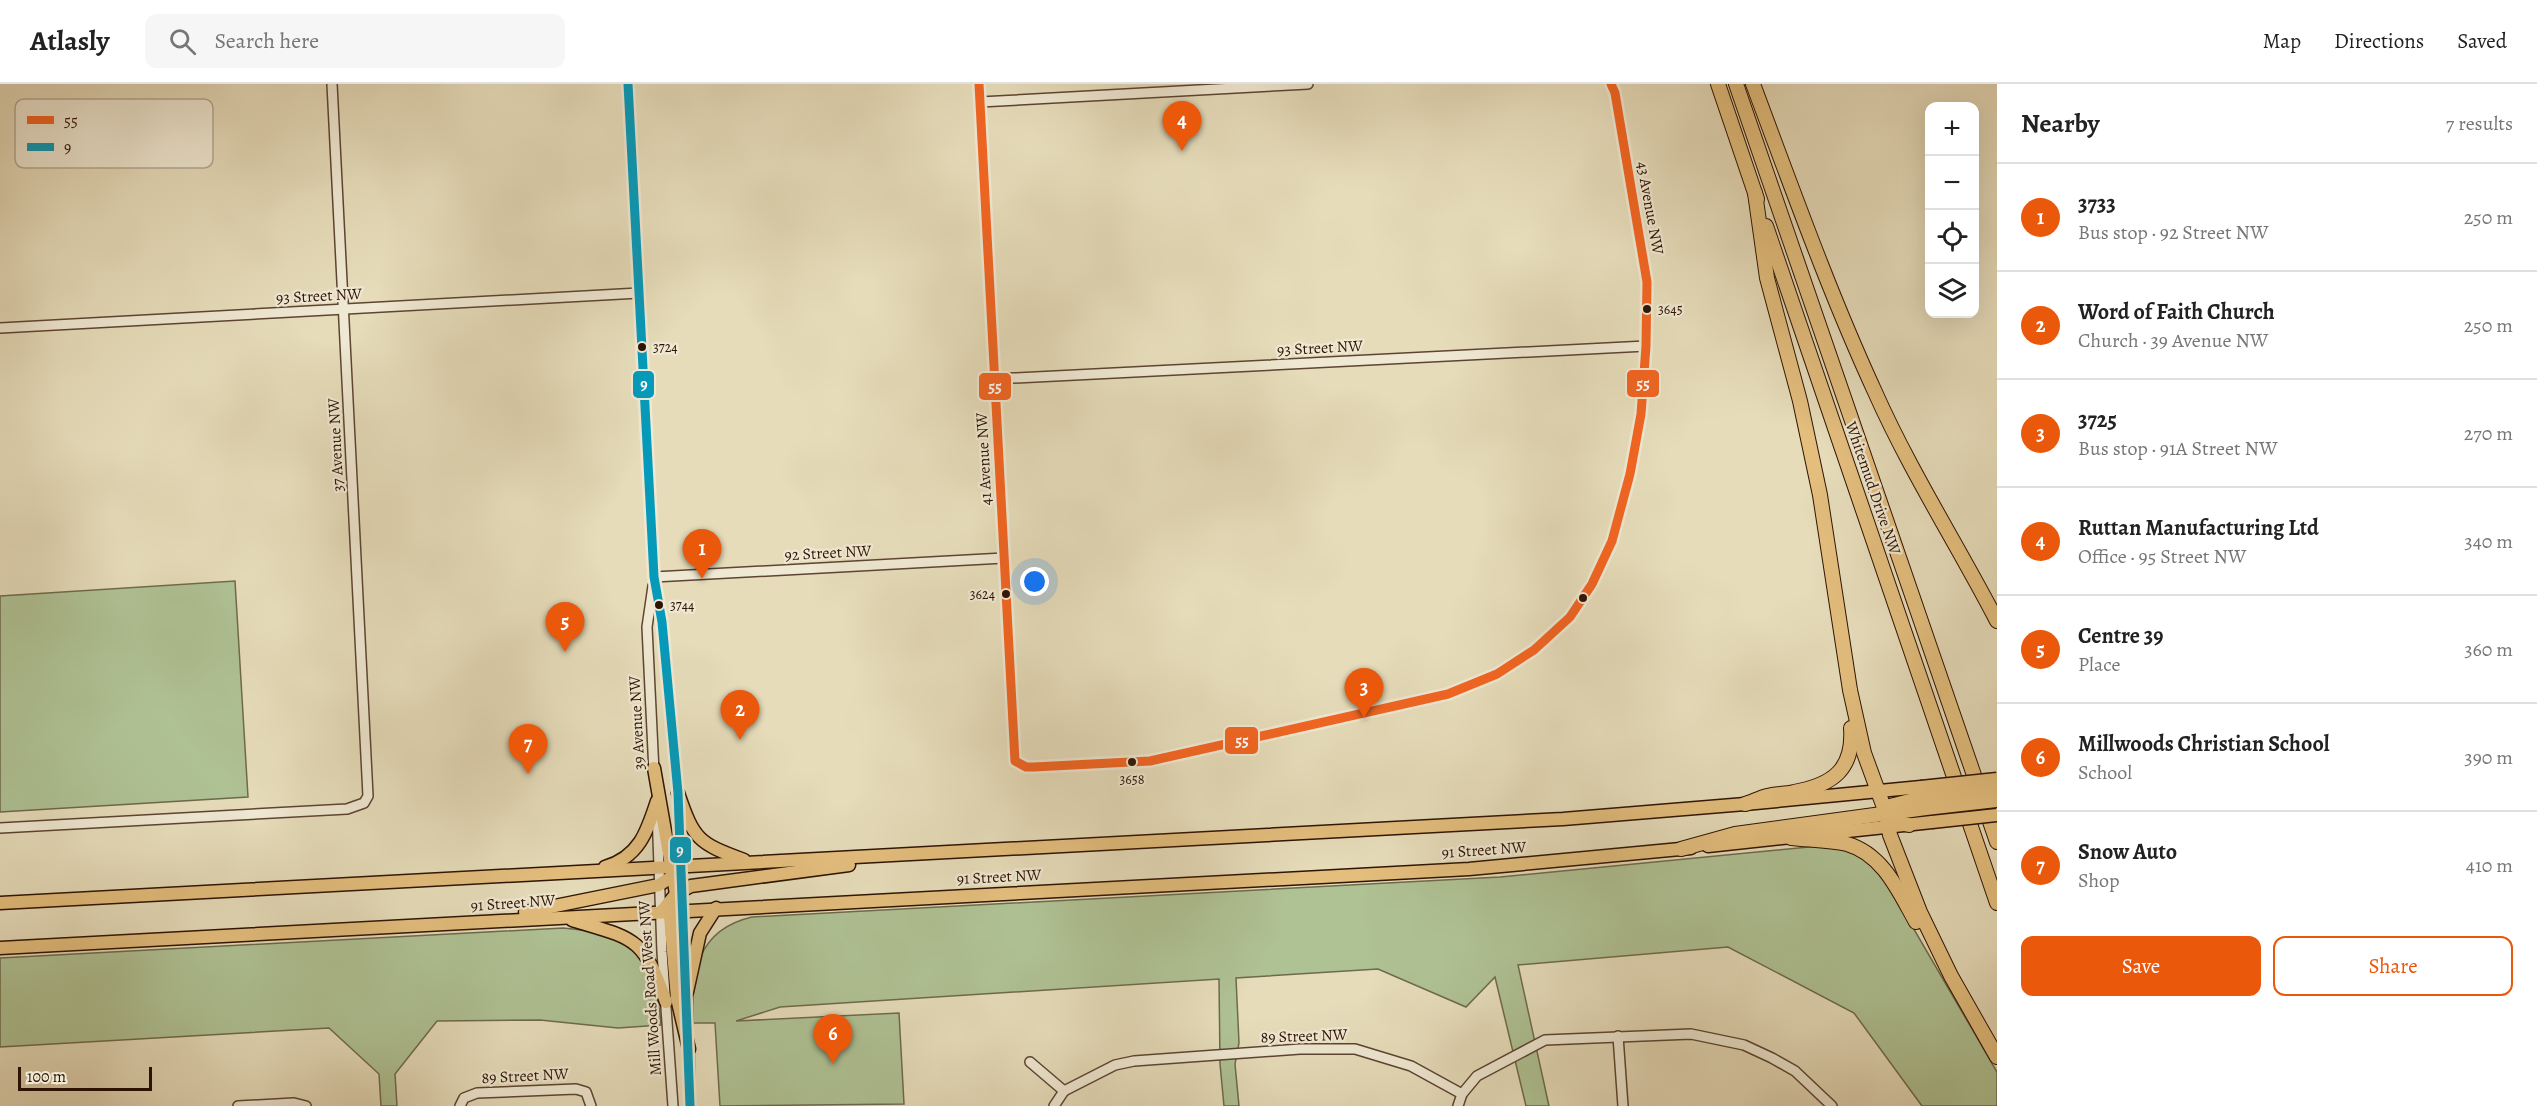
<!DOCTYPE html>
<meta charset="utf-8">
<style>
:root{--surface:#fff;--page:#f6f6f6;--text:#222;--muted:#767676;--line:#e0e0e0;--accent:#ea580c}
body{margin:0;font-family:Alegreya,serif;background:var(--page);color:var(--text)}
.controls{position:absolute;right:18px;top:18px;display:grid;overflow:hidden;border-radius:12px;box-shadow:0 6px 24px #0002}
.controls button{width:54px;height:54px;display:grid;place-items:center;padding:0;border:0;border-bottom:2px solid var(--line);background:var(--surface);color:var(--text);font:30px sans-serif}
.scale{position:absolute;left:18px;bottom:15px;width:134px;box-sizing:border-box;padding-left:6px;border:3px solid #2e1303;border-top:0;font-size:16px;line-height:21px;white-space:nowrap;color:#2e1303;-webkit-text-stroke:4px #efe8d2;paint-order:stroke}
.you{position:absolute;left:1035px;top:498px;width:21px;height:21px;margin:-15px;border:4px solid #fff;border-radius:50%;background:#1a73e8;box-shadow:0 0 0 9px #1a73e833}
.badge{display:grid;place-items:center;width:39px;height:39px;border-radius:50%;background:var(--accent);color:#fff;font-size:20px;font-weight:700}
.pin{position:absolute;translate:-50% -50px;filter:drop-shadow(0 2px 3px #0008)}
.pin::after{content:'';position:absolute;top:32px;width:21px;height:18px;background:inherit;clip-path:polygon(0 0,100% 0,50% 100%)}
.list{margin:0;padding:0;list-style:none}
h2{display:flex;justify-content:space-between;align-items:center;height:78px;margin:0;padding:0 24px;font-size:26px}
h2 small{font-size:20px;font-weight:400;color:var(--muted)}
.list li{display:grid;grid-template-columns:39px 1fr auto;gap:18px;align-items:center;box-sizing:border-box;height:108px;padding:0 24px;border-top:2px solid var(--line)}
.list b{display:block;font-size:22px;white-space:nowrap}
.list p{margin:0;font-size:20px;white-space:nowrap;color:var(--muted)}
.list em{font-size:20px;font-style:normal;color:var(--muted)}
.actions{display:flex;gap:12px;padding:18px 24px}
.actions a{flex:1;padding:14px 0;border:2px solid var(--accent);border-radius:12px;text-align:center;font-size:21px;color:var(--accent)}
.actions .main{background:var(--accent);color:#fff}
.icon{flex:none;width:33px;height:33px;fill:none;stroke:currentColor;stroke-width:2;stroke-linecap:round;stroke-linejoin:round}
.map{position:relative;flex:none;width:1997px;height:1022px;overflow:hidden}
header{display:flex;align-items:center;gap:36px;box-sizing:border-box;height:84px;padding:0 30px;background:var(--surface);border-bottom:2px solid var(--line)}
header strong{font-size:28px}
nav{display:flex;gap:33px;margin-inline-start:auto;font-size:21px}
.search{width:420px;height:54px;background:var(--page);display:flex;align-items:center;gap:15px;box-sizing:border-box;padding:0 21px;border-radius:12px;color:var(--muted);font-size:22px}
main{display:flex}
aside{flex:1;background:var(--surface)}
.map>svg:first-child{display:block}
.green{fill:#afc294;stroke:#6e6a4c;stroke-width:1.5}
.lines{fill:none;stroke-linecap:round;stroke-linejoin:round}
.minor-casing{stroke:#5c4531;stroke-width:12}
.major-casing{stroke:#2e1303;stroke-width:15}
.highway-casing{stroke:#2e1303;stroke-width:16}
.minor{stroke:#efe8d2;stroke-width:9}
.major{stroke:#e3be7d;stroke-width:12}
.highway{stroke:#e3be7d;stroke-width:14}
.major-bridge-casing{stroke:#2e1303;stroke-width:15;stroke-linecap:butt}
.highway-bridge-casing{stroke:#2e1303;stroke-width:16;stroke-linecap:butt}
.major-bridge{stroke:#e3be7d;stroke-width:12}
.highway-bridge{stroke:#e3be7d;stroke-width:14}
.bus-1-casing{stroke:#efe8d2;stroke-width:14}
.bus-2-casing{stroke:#efe8d2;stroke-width:14}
.bus-1{stroke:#f26522;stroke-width:9}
.bus-2{stroke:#059aba;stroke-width:9}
.bus-dot{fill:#2e1303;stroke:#efe8d2;stroke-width:2}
.labels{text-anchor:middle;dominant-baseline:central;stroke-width:4.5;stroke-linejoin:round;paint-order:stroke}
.bus-label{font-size:14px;fill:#2e1303;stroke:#efe8d2;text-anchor:start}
.street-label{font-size:16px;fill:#2e1303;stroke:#efe8d2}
.key{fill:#efe8d2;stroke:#b5a894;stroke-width:1.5}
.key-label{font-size:16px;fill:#2e1303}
.line-badge{stroke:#efe8d2;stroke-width:2}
.badge-label{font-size:16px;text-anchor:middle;font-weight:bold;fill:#fff}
</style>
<header>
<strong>Atlasly</strong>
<div class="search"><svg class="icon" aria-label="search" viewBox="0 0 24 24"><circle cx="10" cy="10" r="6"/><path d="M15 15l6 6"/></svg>Search here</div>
<nav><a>Map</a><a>Directions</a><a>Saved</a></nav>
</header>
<main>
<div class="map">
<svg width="1997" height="1022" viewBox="0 0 1997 1022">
<rect width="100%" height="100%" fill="#e6dcba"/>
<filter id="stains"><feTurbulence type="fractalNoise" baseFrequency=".00333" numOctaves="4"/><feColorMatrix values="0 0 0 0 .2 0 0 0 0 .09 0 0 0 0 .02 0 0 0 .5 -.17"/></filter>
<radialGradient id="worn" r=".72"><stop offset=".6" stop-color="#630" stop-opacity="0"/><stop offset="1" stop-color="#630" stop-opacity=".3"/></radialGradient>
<g class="green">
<polygon points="235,497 248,713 0,728 0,512"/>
<path d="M 1819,762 C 1850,763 1863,771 1883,792 L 1997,988 L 1997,1022 L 1922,1022 L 1854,929 L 1728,863 L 1518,881 L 1549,1022 L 1526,1022 L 1495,893 L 1466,923 L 1378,885 L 1236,894 L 1239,959 L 1235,980 L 1239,1022 L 1224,1022 L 1220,980 L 1219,895 L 780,923 L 736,937 L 899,929 L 904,1020 L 720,1022 L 715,939 L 693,939 C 691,890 696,846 752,833 L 1500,793 Z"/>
<path d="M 563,844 C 630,849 656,873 661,941 L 618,944 L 540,936 L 437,937 L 395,990 L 397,1022 L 381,1022 L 379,990 L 329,944 L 0,963 L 0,874 Z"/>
</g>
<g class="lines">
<defs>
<g id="minor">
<polyline points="628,0 654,493 662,538 678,709 688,946"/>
<polyline points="979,0 1015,677 1026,683 1034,683 1150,677 1448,610 1497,590 1534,566 1570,533 1592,500 1612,457 1630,390 1641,330 1646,262 1647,198 1615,9 1611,0"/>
<polyline points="980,18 1308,0"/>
<polyline points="0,244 639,209"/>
<polyline points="994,295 1646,262"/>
<polyline points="654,493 1004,474"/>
<polyline points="653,502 647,543 654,688"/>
<polyline points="657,726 662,868 673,1022"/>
<polyline points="0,744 347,725 364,719 368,712 332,0"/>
<polyline points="1618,952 1623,1022"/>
<polyline points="689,960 690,1022"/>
<polyline points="1030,978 1064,1007"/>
<polyline points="1064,1007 1115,981 1134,977 1300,965 1355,965 1411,982 1462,1010"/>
<polyline points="238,1022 294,1019 306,1022"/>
<polyline points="460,1022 464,1014 477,1009 576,1005 586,1008 591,1022"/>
<polyline points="1054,1022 1064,1007"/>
<polyline points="1458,1022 1462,1010 1477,992 1545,956 1691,950 1744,961 1772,974 1795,987 1832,1022"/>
</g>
<g id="major">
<polyline points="654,684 676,810 683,826"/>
<path d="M 678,709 C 694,756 698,759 744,776"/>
<polyline points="1708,762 1932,738"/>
<path d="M 605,783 C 639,773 647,748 657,717"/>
<polyline points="0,819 1563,735 1745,720 1921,703"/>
<polyline points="669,821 677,914 689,965"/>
<polyline points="525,828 659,801 673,792 681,782"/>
<polyline points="661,828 676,810 691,802 849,781"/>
<path d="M 572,836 C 636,855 643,853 666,918"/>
<polyline points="0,864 1469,785 1691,764"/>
<polyline points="687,908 700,849 716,824"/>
</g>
<g id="highway">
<polyline points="1718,0 1757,115"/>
<polyline points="1736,0 1997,758"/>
<path d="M 1753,0 C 1792,104 1829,208 1875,308 C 1910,387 1957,460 1997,537"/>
<polyline points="1755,109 1767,194 1800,317 1820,411 1850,606 1864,669 1886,729 1890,751 1920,828 1951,892 1997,973"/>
<polyline points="1766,142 1997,819"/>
<path d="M 1745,720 C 1752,718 1759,714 1767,712 C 1775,710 1785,710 1794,708 C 1833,701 1854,685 1851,644"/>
<polyline points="1890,722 1922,714"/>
<polyline points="1886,729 1899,739 1909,741"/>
<path d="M 1791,754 C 1809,756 1829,756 1847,760 C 1883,770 1899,808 1916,838"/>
<polyline points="1681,765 1735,750 1926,724"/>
</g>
</defs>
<use href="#minor" class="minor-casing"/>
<use href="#major" class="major-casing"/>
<use href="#highway" class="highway-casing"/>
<use href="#minor" class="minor"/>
<use href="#major" class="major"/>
<use href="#highway" class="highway"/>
<defs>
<g id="major-bridge">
<polyline points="1921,703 1997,695"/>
<polyline points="1932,738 1997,731"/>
</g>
<g id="highway-bridge">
<polyline points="1922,714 1997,703"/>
<polyline points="1926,724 1997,716"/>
</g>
</defs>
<use href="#major-bridge" class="major-bridge-casing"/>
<use href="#highway-bridge" class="highway-bridge-casing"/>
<use href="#major-bridge" class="major-bridge"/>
<use href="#highway-bridge" class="highway-bridge"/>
<defs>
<polyline id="bus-1" points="979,0 1015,677 1026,683 1034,683 1150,677 1448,610 1497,590 1534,566 1570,533 1592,500 1612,457 1630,390 1641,330 1646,262 1647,198 1615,9 1611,0"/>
<polyline id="bus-2" points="628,0 654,493 662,538 678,709 690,1022"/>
</defs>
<use href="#bus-1" class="bus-1-casing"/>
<use href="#bus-2" class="bus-2-casing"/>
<use href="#bus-1" class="bus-1"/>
<use href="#bus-2" class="bus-2"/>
</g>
<g class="bus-dot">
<circle cx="1647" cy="225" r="5"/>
<circle cx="642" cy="263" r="5"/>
<circle cx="1006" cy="510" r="5"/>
<circle cx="1583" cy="514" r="5"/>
<circle cx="659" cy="521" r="5"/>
<circle cx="1132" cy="678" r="5"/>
</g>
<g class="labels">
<g class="bus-label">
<text x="1658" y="225">3645</text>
<text x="653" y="263">3724</text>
<text x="995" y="510" text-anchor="end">3624</text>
<text x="670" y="521">3744</text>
<text x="1132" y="695" text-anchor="middle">3658</text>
</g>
<g class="street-label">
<text transform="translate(1650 124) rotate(80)">43 Avenue NW</text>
<text transform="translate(319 212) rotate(-3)">93 Street NW</text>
<text transform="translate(1320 264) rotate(-3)">93 Street NW</text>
<text transform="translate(336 361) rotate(-93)">37 Avenue NW</text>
<text transform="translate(984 375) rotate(-93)">41 Avenue NW</text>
<text transform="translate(1873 404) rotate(71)">Whitemud Drive NW</text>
<text transform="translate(828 469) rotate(-3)">92 Street NW</text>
<text transform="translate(637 639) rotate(-93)">39 Avenue NW</text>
<text transform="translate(1484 766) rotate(-4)">91 Street NW</text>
<text transform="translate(999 793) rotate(-3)">91 Street NW</text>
<text transform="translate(513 819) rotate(-4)">91 Street NW</text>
<text transform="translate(650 904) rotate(-94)">Mill Woods Road West NW</text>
<text transform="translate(1304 952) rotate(-2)">89 Street NW</text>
<text transform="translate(525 992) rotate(-3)">89 Street NW</text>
</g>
</g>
<rect x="15" y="15" width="198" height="69" rx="9" class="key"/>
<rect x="27" y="32" width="27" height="8" fill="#f26522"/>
<rect x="27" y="59" width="27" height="8" fill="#059aba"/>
<g class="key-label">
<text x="64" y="42">55</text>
<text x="64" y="69">9</text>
</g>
<g class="line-badge">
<rect x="1626" y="285" width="34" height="29" rx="6" fill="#f26522"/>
<rect x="632" y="286" width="23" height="29" rx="6" fill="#059aba"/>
<rect x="978" y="288" width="34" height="29" rx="6" fill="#f26522"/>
<rect x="1224" y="642" width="35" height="29" rx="6" fill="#f26522"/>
<rect x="669" y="752" width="23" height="28" rx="6" fill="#059aba"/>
</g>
<g class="badge-label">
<text x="1643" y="305">55</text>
<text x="644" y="306">9</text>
<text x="995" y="308">55</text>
<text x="1242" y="662">55</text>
<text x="680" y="772">9</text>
</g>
<rect width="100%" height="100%" filter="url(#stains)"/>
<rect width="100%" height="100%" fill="url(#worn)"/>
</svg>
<div class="controls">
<button>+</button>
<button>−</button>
<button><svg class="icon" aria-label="locate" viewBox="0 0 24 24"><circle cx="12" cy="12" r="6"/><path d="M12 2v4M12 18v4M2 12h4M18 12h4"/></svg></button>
<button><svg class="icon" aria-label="layers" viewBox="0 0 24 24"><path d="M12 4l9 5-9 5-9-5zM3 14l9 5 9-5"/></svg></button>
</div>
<div class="scale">100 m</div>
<div class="you"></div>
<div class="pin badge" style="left:702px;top:495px">1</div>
<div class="pin badge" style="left:740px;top:656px">2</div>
<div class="pin badge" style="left:1364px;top:634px">3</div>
<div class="pin badge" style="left:1182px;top:67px">4</div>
<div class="pin badge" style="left:565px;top:568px">5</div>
<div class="pin badge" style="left:833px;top:980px">6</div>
<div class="pin badge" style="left:528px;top:690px">7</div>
</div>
<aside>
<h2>Nearby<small>7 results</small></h2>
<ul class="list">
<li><span class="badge">1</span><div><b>3733</b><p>Bus stop · 92 Street NW</p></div><em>250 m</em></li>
<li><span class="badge">2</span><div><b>Word of Faith Church</b><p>Church · 39 Avenue NW</p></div><em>250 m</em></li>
<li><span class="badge">3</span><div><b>3725</b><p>Bus stop · 91A Street NW</p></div><em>270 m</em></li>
<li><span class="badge">4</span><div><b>Ruttan Manufacturing Ltd</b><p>Office · 95 Street NW</p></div><em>340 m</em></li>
<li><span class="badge">5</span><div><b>Centre 39</b><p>Place</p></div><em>360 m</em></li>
<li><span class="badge">6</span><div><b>Millwoods Christian School</b><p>School</p></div><em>390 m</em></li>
<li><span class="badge">7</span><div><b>Snow Auto</b><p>Shop</p></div><em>410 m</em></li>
</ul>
<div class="actions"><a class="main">Save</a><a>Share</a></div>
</aside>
</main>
